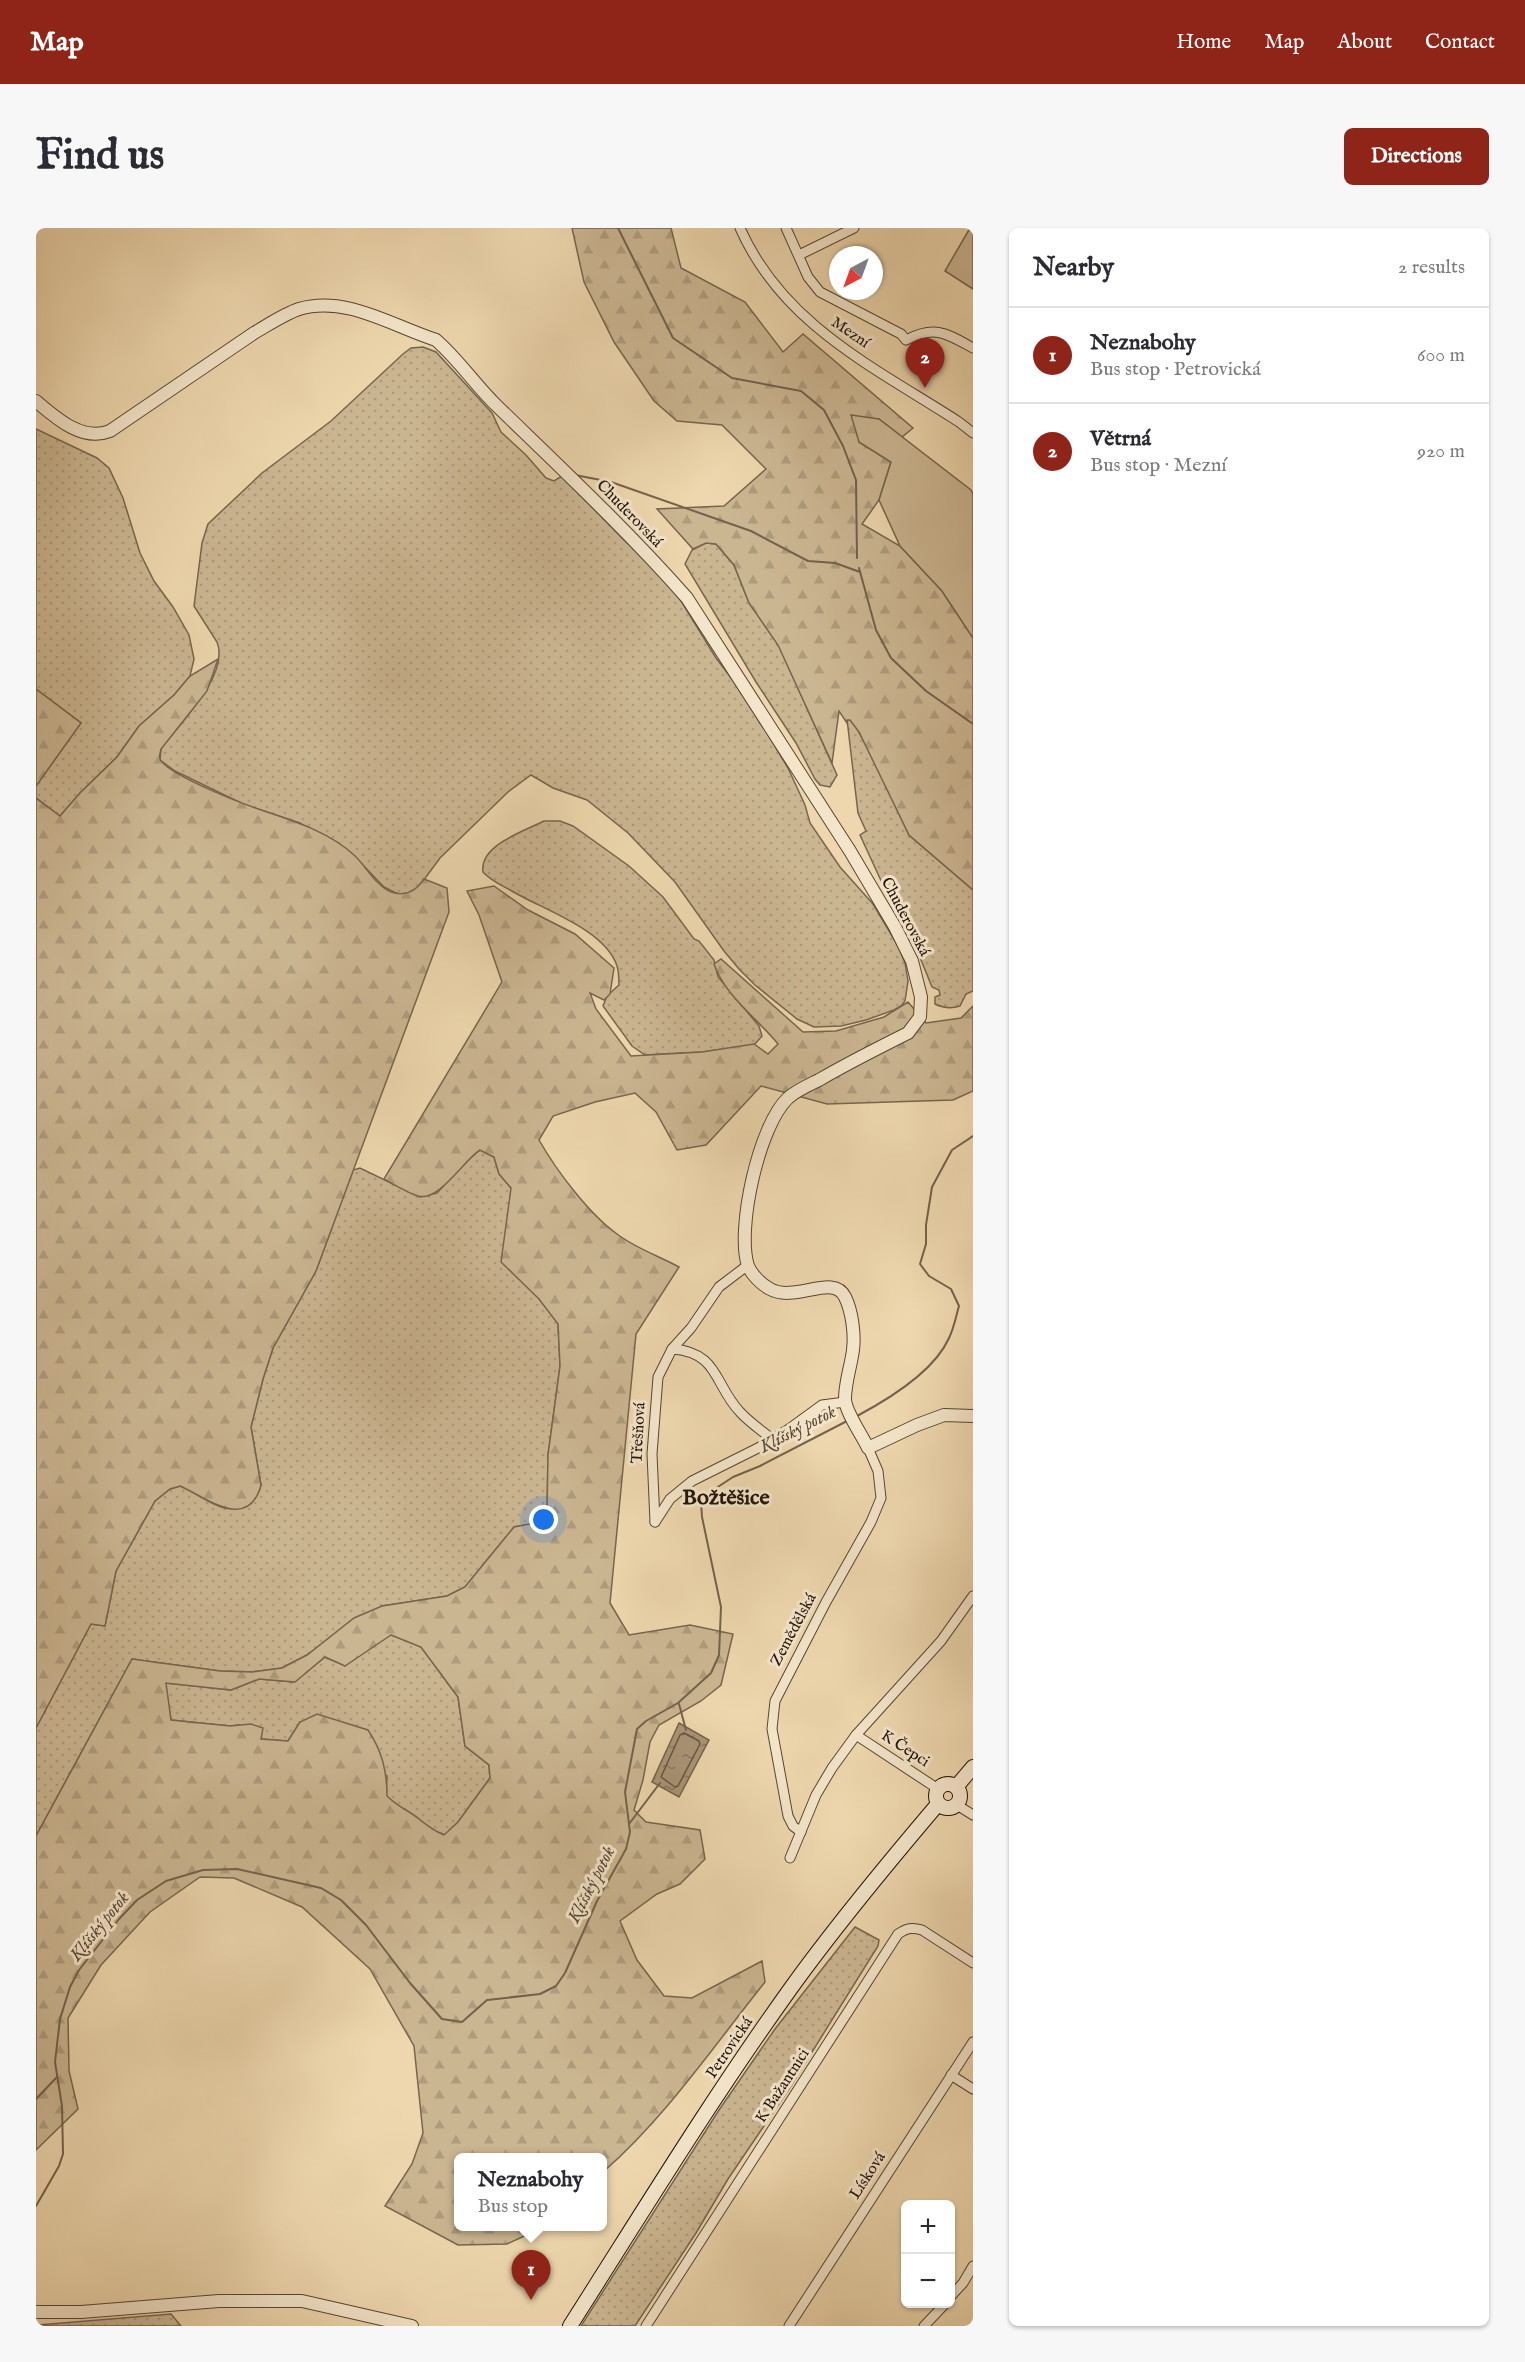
<!DOCTYPE html>
<meta charset="utf-8">
<style>
:root{--surface:#fff;--page:#f7f7f7;--text:#2b2b33;--muted:#7c7c81;--line:#e1e1e2;--accent:#8f2418}
body{margin:0;font-family:"IM FELL English",serif;background:var(--page);color:var(--text)}
.controls{position:absolute;right:18px;bottom:18px;display:grid;overflow:hidden;border-radius:9px;box-shadow:0 2px 4px #0004}
.controls button{width:54px;height:54px;display:grid;place-items:center;padding:0;border:0;border-bottom:2px solid var(--line);background:var(--surface);color:var(--text);font:30px sans-serif}
.compass{position:absolute;left:793px;top:18px;width:54px;height:54px;border-radius:50%;background:var(--surface);box-shadow:0 2px 4px #0004;rotate:221deg}
.you{position:absolute;left:508px;top:1292px;width:21px;height:21px;margin:-15px;border:4px solid #fff;border-radius:50%;background:#1a73e8;box-shadow:0 0 0 9px #1a73e833}
.badge{display:grid;place-items:center;width:39px;height:39px;border-radius:50%;background:var(--accent);color:#fff;font-size:20px;font-weight:700}
.pin{position:absolute;translate:-50% -50px;filter:drop-shadow(0 2px 3px #0008)}
.pin::after{content:'';position:absolute;top:32px;width:21px;height:18px;background:inherit;clip-path:polygon(0 0,100% 0,50% 100%)}
.popup{position:absolute;left:418px;top:1925px;width:153px;height:78px;box-sizing:border-box;display:grid;place-content:center;border-radius:9px;background:var(--surface);filter:drop-shadow(0 2px 4px #0005);font-size:20px;white-space:nowrap;color:var(--muted)}
.popup b{font-size:22px;color:var(--text)}
.popup::after{content:'';position:absolute;left:50%;top:100%;margin-left:-12px;border:12px solid transparent;border-top-color:var(--surface)}
.list{margin:0;padding:0;list-style:none}
h2{display:flex;justify-content:space-between;align-items:center;height:78px;margin:0;padding:0 24px;font-size:26px}
h2 small{font-size:20px;font-weight:400;color:var(--muted)}
.list li{display:grid;grid-template-columns:39px 1fr auto;gap:18px;align-items:center;box-sizing:border-box;height:96px;padding:0 24px;border-top:2px solid var(--line)}
.list b{display:block;font-size:22px;white-space:nowrap}
.list p{margin:0;font-size:20px;white-space:nowrap;color:var(--muted)}
.list em{font-size:20px;font-style:normal;color:var(--muted)}
.map{position:relative;flex:none;width:937px;height:2098px;overflow:hidden;border-radius:9px}
header{display:flex;align-items:center;gap:36px;box-sizing:border-box;height:84px;padding:0 30px;background:var(--accent);color:#fff}
header strong{font-size:28px}
nav{display:flex;gap:33px;margin-inline-start:auto;font-size:21px}
.intro{display:flex;align-items:center;justify-content:space-between;box-sizing:border-box;height:144px;padding:0 36px}
h1{margin:0;font-size:42px}
.button{padding:15px 27px;border-radius:9px;background:var(--accent);color:#fff;font-size:21px;font-weight:700}
main{display:flex;gap:36px;padding:0 36px}
aside{flex:1;background:var(--surface);border-radius:9px;box-shadow:0 2px 4px #0004}
.map>svg:first-child{display:block}
.grass{fill:url(#grass-dots);stroke:#76664e;stroke-width:1.5}
.forest{fill:url(#forest-firs);stroke:#76664e;stroke-width:1.5;fill-rule:evenodd}
.pitch{fill:#cbb692;stroke:#76664e;stroke-width:1.5}
.water{fill:url(#water-ripples);stroke:#73624c;stroke-width:1.5}
.lines{fill:none;stroke-linecap:round;stroke-linejoin:round}
.shore{stroke:#665541;stroke-width:1.5}
.stream{stroke:#73624c;stroke-width:2}
.minor-casing{stroke:#554634;stroke-width:11}
.tertiary-casing{stroke:#554634;stroke-width:14}
.secondary-casing{stroke:#22150b;stroke-width:16}
.minor{stroke:#f4e5ca;stroke-width:9}
.tertiary{stroke:#f4e5ca;stroke-width:12}
.secondary{stroke:#f4e5ca;stroke-width:14}
.labels{text-anchor:middle;dominant-baseline:central;stroke-width:6;stroke-linejoin:round;paint-order:stroke}
.street-label{font-size:16px;fill:#22150b;stroke:#f4e5ca}
.water-label{font-size:18px;font-style:italic;fill:#584836;stroke:#f4e5ca}
.district-label{font-size:22px;font-weight:bold;fill:#22150b;stroke:#f4e5ca}
</style>
<header>
<strong>Map</strong>
<nav><a>Home</a><a>Map</a><a>About</a><a>Contact</a></nav>
</header>
<div class="intro"><h1>Find us</h1><a class="button">Directions</a></div>
<main>
<div class="map">
<svg width="937" height="2098" viewBox="0 0 937 2098">
<defs>
<pattern id="grass-dots" width="8" height="8" patternUnits="userSpaceOnUse" patternTransform="scale(1.5)"><rect width="8" height="8" fill="#cbb692"/><path d="M2 2h.1M6 6h.1" fill="none" stroke="#ae9c7d" stroke-width="1.8" stroke-linecap="round"/></pattern>
<pattern id="forest-firs" width="22" height="20" patternUnits="userSpaceOnUse" patternTransform="scale(1.5)"><rect width="22" height="20" fill="#cbb692"/><path d="M5 1l3.5 6h-7zM16 11l3.5 6h-7z" fill="#ae9c7d"/></pattern>
<pattern id="water-ripples" width="26" height="14" patternUnits="userSpaceOnUse" patternTransform="scale(1.5)"><rect width="26" height="14" fill="#a99577"/><path d="M2 4q2-2 4 0t4 0M15 11q2-2 4 0t4 0" fill="none" stroke="#897860"/></pattern>
</defs>
<rect width="100%" height="100%" fill="#eed7ae"/>
<filter id="stains"><feTurbulence type="fractalNoise" baseFrequency=".00333" numOctaves="4"/><feColorMatrix values="0 0 0 0 .2 0 0 0 0 .09 0 0 0 0 .02 0 0 0 .5 -.17"/></filter>
<radialGradient id="worn" r=".72"><stop offset=".6" stop-color="#630" stop-opacity="0"/><stop offset="1" stop-color="#630" stop-opacity=".3"/></radialGradient>
<g class="grass">
<path d="M 387,119 L 400,124 L 456,185 L 465,204 L 490,227 L 510,250 L 518,253 L 526,248 L 588,312 L 634,355 L 680,430 L 708,467 L 752,540 L 769,577 L 774,595 L 804,639 L 837,676 L 862,718 L 869,735 L 872,753 L 869,773 L 865,778 L 858,782 L 830,792 L 805,798 L 778,799 L 761,791 L 719,757 L 703,741 L 688,723 L 639,654 L 592,605 L 551,572 L 517,560 L 495,547 L 472,564 L 404,630 L 382,660 L 372,665 L 362,666 L 348,659 L 326,636 L 264,595 L 207,576 L 139,543 L 124,532 L 125,521 C 143,496 194,447 181,414 L 158,378 L 166,315 L 172,296 L 226,245 L 295,193 L 367,126 L 375,120 Z"/>
<polygon points="0,201 61,230 73,240 87,270 104,325 118,353 137,379 153,407 158,431 154,448 138,467 103,498 81,529 44,565 24,588 0,570 0,558 45,495 0,461"/>
<polygon points="670,315 680,316 698,337 713,375 742,416 801,547 794,559 784,557 779,551 760,515 720,454 649,336 656,322"/>
<path d="M 811,491 L 817,494 L 837,529 L 873,607 L 937,662 L 937,763 L 930,766 L 924,778 C 915,781 907,780 899,776 L 899,769 L 904,767 L 903,762 L 896,759 L 870,695 L 853,670 L 824,607 L 830,603 L 822,585 Z"/>
<path d="M 508,593 L 524,593 L 537,598 L 593,638 L 627,669 L 658,711 L 663,713 L 678,732 L 682,749 L 723,798 L 726,808 L 718,817 L 666,824 L 609,827 L 596,818 L 567,778 L 571,768 L 583,757 C 583,751 583,744 581,738 C 569,701 505,681 474,662 C 465,657 454,652 447,644 C 443,617 489,603 508,593 Z"/>
<path d="M 444,922 L 458,929 L 463,946 L 475,960 L 473,989 L 503,1071 L 522,1095 L 524,1138 L 512,1227 L 511,1284 L 505,1294 L 478,1299 L 429,1359 L 411,1368 L 346,1378 L 271,1427 L 246,1440 L 216,1444 L 184,1443 L 96,1431 L 0,1608 L 0,1500 L 55,1396 L 69,1398 L 80,1343 L 119,1273 L 134,1261 L 144,1258 C 165,1266 190,1292 211,1275 C 219,1269 223,1267 225,1257 L 215,1199 L 227,1151 L 237,1120 L 280,1043 L 317,942 L 324,940 L 384,969 L 401,965 L 435,928 Z"/>
<polygon points="354,1406 385,1419 422,1469 429,1518 453,1537 454,1550 422,1594 409,1607 394,1601 382,1590 363,1580 350,1568 351,1548 264,1494 252,1513 225,1511 204,1497 194,1498 135,1492 129,1455 195,1462 223,1451 258,1454 289,1429 309,1438"/>
<polygon points="819,1699 843,1712 842,1718 753,1861 692,1951 660,2005 599,2098 545,2098 683,1882 739,1801"/>
<polygon points="135,2086 145,2098 1,2098 2,2097"/>
</g>
<g class="forest">
<polygon points="536,0 635,0 645,40 709,74 747,124 767,106 877,200 866,209 843,191 823,214 855,234 843,272 826,296 864,318 906,363 937,410 937,662 873,607 823,504 814,492 811,492 811,495 803,483 796,535 742,417 713,375 698,337 680,316 670,315 657,321 621,281 688,278 730,241 686,197 641,193 618,173 578,114 548,54"/>
<path d="M 182,431 L 171,463 L 125,521 C 124,526 122,530 126,534 C 140,550 207,576 228,583 C 260,594 293,604 318,627 C 330,638 338,655 353,663 C 368,670 380,663 388,651 L 411,660 L 413,684 L 280,1043 L 237,1120 L 227,1151 L 215,1199 L 225,1257 C 212,1305 170,1269 144,1258 L 134,1261 L 119,1273 L 80,1343 L 69,1398 L 55,1396 L 0,1500 L 0,570 L 24,588 L 44,565 L 81,529 L 103,498 L 138,467 L 154,448 Z"/>
<polygon points="0,461 45,495 0,558"/>
<path d="M 458,658 L 492,682 L 539,706 L 578,740 L 574,766 L 568,772 L 554,765 L 560,781 L 595,828 L 666,824 L 718,816 L 732,826 L 742,816 C 721,790 689,768 678,736 L 685,731 L 767,804 L 800,803 L 848,789 L 872,774 L 890,795 L 925,790 L 937,778 L 937,863 L 917,872 L 791,876 L 725,858 L 670,917 L 641,922 L 620,884 L 599,865 L 559,874 L 517,888 L 503,912 C 520,942 553,986 581,1006 C 599,1020 623,1028 643,1039 L 600,1106 L 574,1375 L 593,1407 L 654,1397 L 697,1406 L 685,1457 L 665,1473 L 623,1497 L 614,1514 L 607,1552 L 598,1582 L 610,1594 L 664,1602 L 669,1631 L 644,1656 L 621,1666 L 584,1693 L 601,1732 L 628,1768 L 656,1770 L 726,1733 L 729,1754 C 677,1819 629,1890 567,1944 L 567,1930 L 423,1930 L 423,1998 L 503,1999 L 495,2005 L 471,2016 L 422,2017 L 349,1978 L 376,1936 L 387,1905 L 378,1818 L 334,1741 L 266,1679 L 198,1650 L 164,1649 L 114,1684 L 65,1737 L 32,1790 L 33,1843 L 42,1881 L 0,1922 L 0,1608 L 96,1431 L 184,1443 L 216,1444 L 246,1440 L 271,1427 L 318,1390 L 346,1378 L 411,1368 L 429,1359 L 478,1299 L 505,1294 L 511,1284 L 512,1227 L 524,1138 L 522,1096 L 503,1071 L 465,1034 L 475,960 L 463,946 L 458,929 L 444,922 C 427,933 403,974 382,968 C 370,964 359,957 348,951 L 466,754 L 443,687 L 431,663 ZM 355,1407 L 385,1419 L 422,1469 L 429,1518 L 453,1537 L 454,1550 L 422,1594 L 408,1607 C 398,1603 392,1598 383,1591 C 372,1582 362,1579 351,1568 C 351,1543 346,1523 332,1502 L 281,1486 L 264,1494 L 252,1513 L 225,1511 L 227,1500 L 215,1496 L 194,1498 L 135,1492 L 130,1455 L 195,1462 L 223,1451 L 259,1454 L 289,1429 L 309,1438 Z"/>
</g>
<g class="pitch">
<polygon points="934,0 937,0 937,61 909,43"/>
<polygon points="815,187 843,191 935,262 937,266 937,410 906,363 864,318 843,272 855,234 823,214"/>
</g>
<polygon class="water" points="643,1495 673,1512 643,1569 616,1554"/>
<g class="lines">
<polygon class="shore" points="648,1505 663,1513 664,1516 642,1558 639,1559 625,1549 644,1507"/>
<g class="stream">
<polyline points="582,0 637,110 696,150 765,163 788,182 807,218 820,252 821,330"/>
<polyline points="539,247 575,254 715,303 772,333 799,335 824,344"/>
<polyline points="823,340 840,402 855,430 890,463 937,496"/>
<path d="M 821,1188 C 853,1171 898,1144 913,1110 C 918,1100 920,1088 923,1078 L 915,1061 L 893,1048 L 884,1036 L 890,1016 L 890,997 L 896,959 L 916,922 L 937,908"/>
<polyline points="643,1476 650,1502"/>
<polyline points="593,1596 624,1555"/>
<polyline points="0,1871 21,1849"/>
<polyline points="0,1978 23,1938 27,1926 26,1878 19,1834 24,1791 34,1759 43,1742 83,1691 101,1672 130,1653 167,1642 201,1641 285,1660 305,1672 330,1697 374,1755 406,1791 426,1794 451,1772 504,1766 520,1758 529,1745 561,1673 590,1621 594,1604 589,1564 601,1501 610,1493 642,1475 675,1445 683,1427 685,1379 666,1289 665,1274 668,1268 697,1249 724,1238 813,1192"/>
</g>
<defs>
<g id="minor">
<path d="M 704,0 C 747,97 838,139 923,194 L 937,205"/>
<path d="M 750,0 L 772,49 L 784,64 L 865,106 L 870,112 C 899,97 910,105 937,120"/>
<polyline points="763,27 818,0"/>
<polyline points="636,1121 655,1100 683,1059 712,1037"/>
<path d="M 619,1294 L 616,1226 L 622,1149 L 636,1121 C 683,1124 678,1157 704,1184 C 713,1194 725,1202 736,1211"/>
<polyline points="619,1294 634,1271 656,1253 722,1220 753,1201 786,1177 809,1174"/>
<polyline points="820,1507 902,1561"/>
<polyline points="921,1577 937,1587"/>
<polyline points="765,1604 757,1598 752,1588 736,1501 739,1473 790,1374 835,1294 845,1270 842,1243 832,1220"/>
<polyline points="754,1630 780,1567 796,1540 820,1507 905,1413 937,1368"/>
<polyline points="915,1847 937,1861"/>
<polyline points="914,2069 927,2055 937,2038"/>
<path d="M 610,2098 L 862,1706 C 871,1700 876,1699 886,1702 L 937,1735"/>
<polyline points="753,2098 937,1814"/>
<polyline points="888,2098 909,2076"/>
</g>
<g id="tertiary">
<path d="M 0,173 C 20,190 46,214 74,203 L 218,105 C 232,97 248,86 263,81 C 310,67 356,98 400,112 C 423,132 440,158 462,179 C 526,241 592,303 651,370 L 814,623 L 859,699 L 876,733 L 885,769 L 884,789 L 872,805 C 842,820 812,835 783,852 C 773,857 761,862 752,870 C 723,897 700,1001 712,1038 C 716,1047 725,1056 734,1061 C 759,1075 798,1045 809,1069 C 816,1083 819,1106 817,1122 C 815,1138 809,1154 809,1171 C 809,1183 827,1209 832,1220 L 881,1197 L 908,1187 L 937,1188"/>
<polyline points="0,2084 45,2084 183,2073 266,2073 376,2098"/>
</g>
<g id="secondary">
<circle cx="912" cy="1568" r="12"/>
<polyline points="920,1559 937,1539"/>
<path d="M 534,2098 C 606,1985 676,1870 755,1760 C 801,1696 851,1636 902,1576"/>
</g>
</defs>
<use href="#minor" class="minor-casing"/>
<use href="#tertiary" class="tertiary-casing"/>
<use href="#secondary" class="secondary-casing"/>
<use href="#minor" class="minor"/>
<use href="#tertiary" class="tertiary"/>
<use href="#secondary" class="secondary"/>
</g>
<g class="labels">
<g class="street-label">
<text transform="translate(814 105) rotate(34)">Mezní</text>
<text transform="translate(593 286) rotate(46)">Chuderovská</text>
<text transform="translate(869 689) rotate(62)">Chuderovská</text>
<text transform="translate(603 1205) rotate(-87)">Třešňová</text>
<text transform="translate(758 1402) rotate(-62)">Zemědělská</text>
<text transform="translate(869 1521) rotate(33)">K Čepci</text>
<text transform="translate(694 1820) rotate(-56)">Petrovická</text>
<text transform="translate(747 1858) rotate(-57)">K Bažantnici</text>
<text transform="translate(832 1948) rotate(-57)">Lísková</text>
</g>
<g class="water-label">
<text transform="translate(762 1202) rotate(-27)">Klíšský potok</text>
<text transform="translate(556 1657) rotate(-63)">Klíšský potok</text>
<text transform="translate(64 1699) rotate(-51)">Klíšský potok</text>
</g>
<g class="district-label">
<text x="690" y="1270">Božtěšice</text>
</g>
</g>
<rect width="100%" height="100%" filter="url(#stains)"/>
<rect width="100%" height="100%" fill="url(#worn)"/>
</svg>
<div class="controls">
<button>+</button>
<button>−</button>
</div>
<svg class="compass" viewBox="-18 -18 36 36"><path d="M0-13l5 13h-10z" fill="#e53935"/><path d="M0 13l5-13h-10z" fill="#7c7c81"/></svg>
<div class="you"></div>
<div class="pin badge" style="left:495px;top:2072px">1</div>
<div class="popup"><b>Neznabohy</b>Bus stop</div>
<div class="pin badge" style="left:889px;top:160px">2</div>
</div>
<aside>
<h2>Nearby<small>2 results</small></h2>
<ul class="list">
<li><span class="badge">1</span><div><b>Neznabohy</b><p>Bus stop · Petrovická</p></div><em>600 m</em></li>
<li><span class="badge">2</span><div><b>Větrná</b><p>Bus stop · Mezní</p></div><em>920 m</em></li>
</ul>
</aside>
</main>
